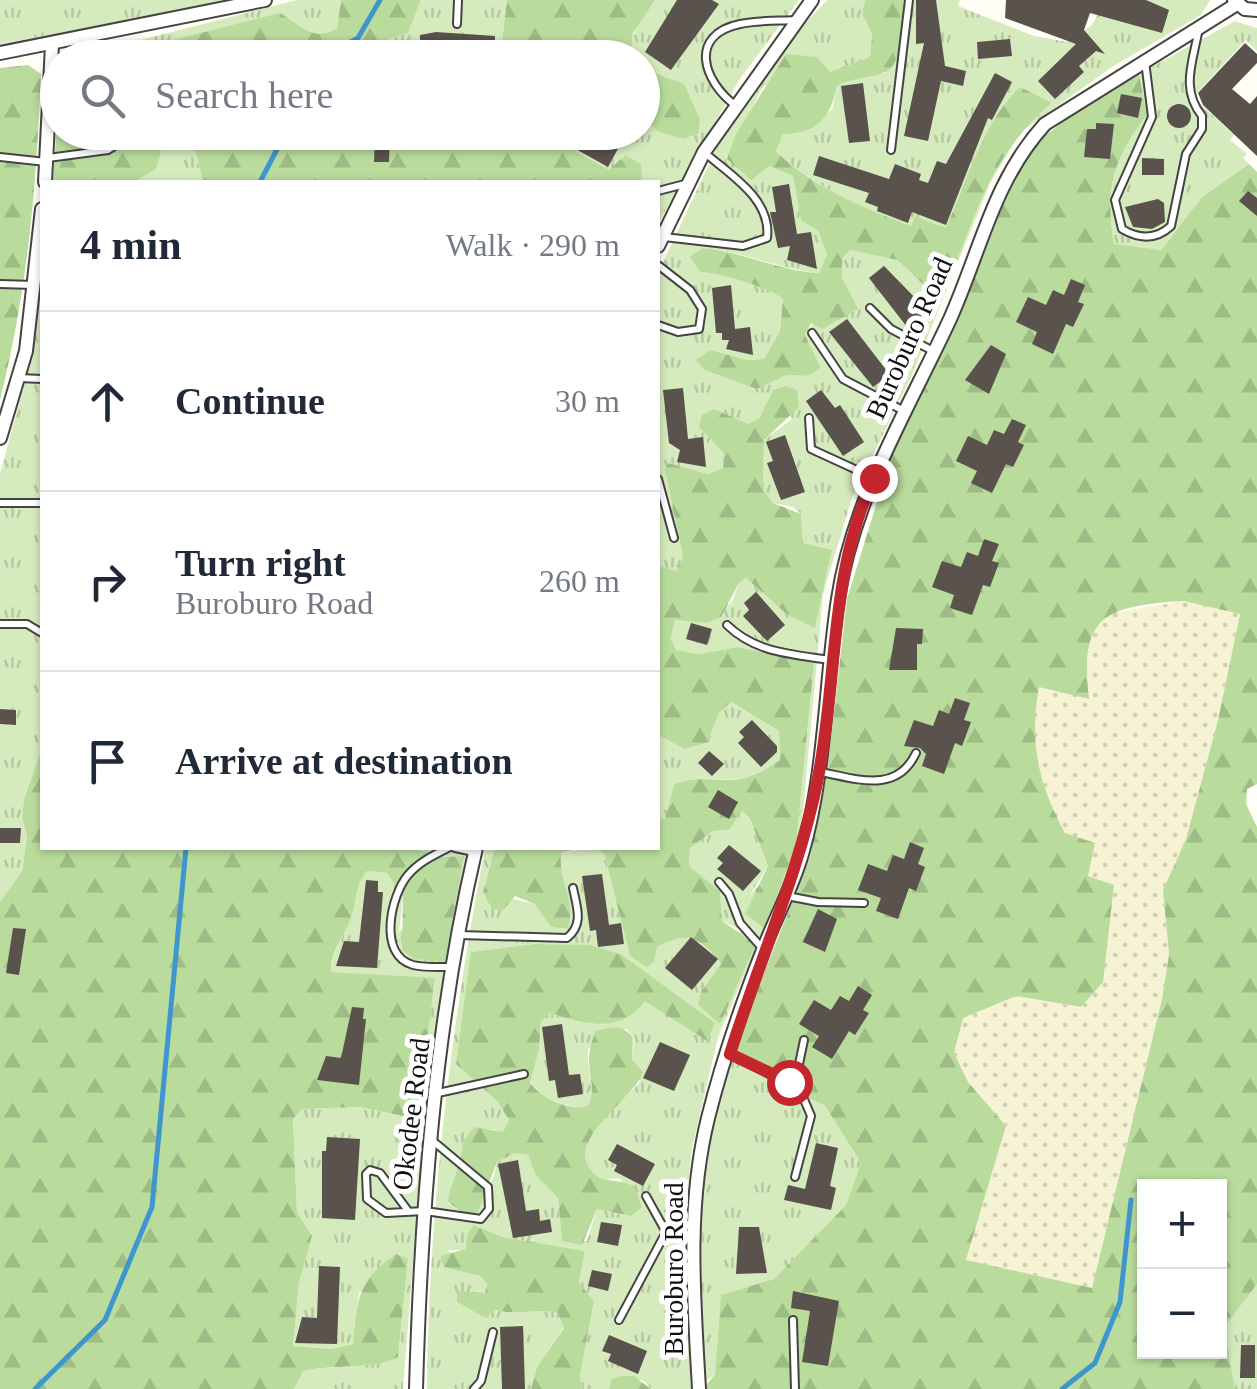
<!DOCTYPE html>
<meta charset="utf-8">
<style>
:root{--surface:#fff;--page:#f6f6f7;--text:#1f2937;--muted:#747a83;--line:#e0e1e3}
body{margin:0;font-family:"Times New Roman",serif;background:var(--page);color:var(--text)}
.controls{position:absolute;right:30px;bottom:30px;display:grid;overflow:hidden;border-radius:0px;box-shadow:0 2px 8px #0004}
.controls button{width:90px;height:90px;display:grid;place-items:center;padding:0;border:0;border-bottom:2px solid var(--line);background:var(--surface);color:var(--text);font:50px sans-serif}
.stop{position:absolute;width:30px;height:30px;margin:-22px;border:8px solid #c4262e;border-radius:50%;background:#fff}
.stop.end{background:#c4262e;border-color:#fff;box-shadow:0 2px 10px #0008}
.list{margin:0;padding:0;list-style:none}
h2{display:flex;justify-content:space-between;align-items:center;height:130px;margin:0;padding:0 40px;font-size:42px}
h2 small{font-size:32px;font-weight:400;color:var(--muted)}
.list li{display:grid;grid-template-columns:65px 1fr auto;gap:30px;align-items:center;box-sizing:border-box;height:180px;padding:0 40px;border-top:2px solid var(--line)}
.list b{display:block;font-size:38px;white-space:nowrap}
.list p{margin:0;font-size:32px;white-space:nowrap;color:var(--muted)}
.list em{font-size:32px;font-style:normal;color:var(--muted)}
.icon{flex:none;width:55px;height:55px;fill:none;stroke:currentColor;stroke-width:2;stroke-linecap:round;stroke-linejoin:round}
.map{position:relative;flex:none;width:1257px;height:1389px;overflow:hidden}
.search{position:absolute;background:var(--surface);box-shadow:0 2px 8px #0004;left:40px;top:40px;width:620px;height:110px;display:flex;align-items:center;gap:25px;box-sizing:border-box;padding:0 35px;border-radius:55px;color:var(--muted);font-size:38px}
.panel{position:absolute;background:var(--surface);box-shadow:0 2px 8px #0004;left:40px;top:180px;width:620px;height:670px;border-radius:0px}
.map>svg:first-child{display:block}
.farmland{fill:url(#farmland-dots)}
.grass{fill:url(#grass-tufts);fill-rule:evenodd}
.forest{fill:url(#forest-firs);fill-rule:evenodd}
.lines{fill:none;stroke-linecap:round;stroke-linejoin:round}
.stream{stroke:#3f96cf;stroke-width:5}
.building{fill:#5a524d}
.service-casing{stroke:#444;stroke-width:10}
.minor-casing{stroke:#444;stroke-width:16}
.service{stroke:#fff;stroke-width:6}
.minor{stroke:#fff;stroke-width:12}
.route{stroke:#c4262e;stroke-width:12}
.labels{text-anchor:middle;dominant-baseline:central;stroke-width:10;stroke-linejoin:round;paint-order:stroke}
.street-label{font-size:28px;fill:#111;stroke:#fff}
</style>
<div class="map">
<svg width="1257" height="1389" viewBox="0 0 1257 1389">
<defs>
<pattern id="farmland-dots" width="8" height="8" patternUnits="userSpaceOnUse" patternTransform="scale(2.5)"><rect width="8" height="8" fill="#f6f3d4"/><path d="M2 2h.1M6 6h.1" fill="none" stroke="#d2cfb5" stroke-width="1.8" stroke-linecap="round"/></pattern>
<pattern id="grass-tufts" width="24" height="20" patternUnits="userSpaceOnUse" patternTransform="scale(2.5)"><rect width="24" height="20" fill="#d5ebbd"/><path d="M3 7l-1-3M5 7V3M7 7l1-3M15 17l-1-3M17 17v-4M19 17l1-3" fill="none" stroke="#b6c8a1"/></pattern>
<pattern id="forest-firs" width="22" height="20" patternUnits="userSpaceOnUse" patternTransform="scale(2.5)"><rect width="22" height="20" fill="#b9dc9c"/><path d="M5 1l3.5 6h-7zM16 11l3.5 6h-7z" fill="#9ebc85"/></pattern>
</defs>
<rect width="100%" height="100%" fill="#fffdf5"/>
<polygon class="farmland" points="1184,601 1240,614 1218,720 1186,839 1163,890 1169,955 1162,999 1092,1288 966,1261 1006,1126 968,1082 953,1053 963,1017 1016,996 1080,1007 1088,876 1045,796 1034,758 1032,726 1039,687 1085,663 1090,630 1105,614"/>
<g class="grass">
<polygon points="0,0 234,0 0,44"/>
<path d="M 297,0 L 341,0 L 337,28 C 312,43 301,24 280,13 L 163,49 L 162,57 L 132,57 L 123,46 L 70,58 Z"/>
<polygon points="421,0 507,0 500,57 389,57 388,39 408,33"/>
<path d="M 655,0 L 799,0 L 739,80 L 658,224 L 658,182 L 638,182 L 641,164 L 624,155 L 609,171 L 567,147 L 575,133 L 642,132 L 643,115 L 659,132 L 683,139 L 700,119 L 684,85 L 643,69 L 642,58 L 630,57 C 629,36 641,16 655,0 Z"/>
<path d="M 827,0 L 865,0 L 862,14 L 872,34 L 870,57 L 848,68 L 763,86 L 727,159 L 769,166 L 793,176 L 801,219 L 818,231 L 827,254 L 819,273 C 779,269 744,252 703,248 L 700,272 C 720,273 768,287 783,299 L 780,331 L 764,359 L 747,360 L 711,350 L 732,378 L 757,389 L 787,375 L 808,376 L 821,368 L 805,335 L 842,278 L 842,259 L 850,250 L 897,260 L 941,301 C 974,226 986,157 1052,103 L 1020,88 C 981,124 966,181 946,229 L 915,216 L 911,226 C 865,209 811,186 776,151 L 783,134 L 832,110 L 837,86 L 853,77 L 885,73 L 905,0 L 960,0 L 958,6 L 1034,36 L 1069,42 L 1092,25 L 1105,0 L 1210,0 L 1201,15 L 1112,67 L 1021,132 L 990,183 L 912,375 L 852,498 L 823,594 L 800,844 L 718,1037 L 692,1148 L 683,1235 L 691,1389 L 651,1389 L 644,1381 L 622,1376 L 609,1389 L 582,1389 L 580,1375 L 594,1303 L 579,1282 L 585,1251 L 503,1237 L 475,1225 L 466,1250 L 448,1250 C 460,1263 477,1272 487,1284 L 485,1293 L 458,1292 L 457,1302 L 485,1318 L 496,1310 C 518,1316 536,1308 558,1313 L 564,1327 L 537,1367 L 531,1389 L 427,1389 C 429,1207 451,1026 485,848 L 495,848 L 483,892 L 536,904 L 551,927 L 567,929 C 575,906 566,900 560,879 C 557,872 560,861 561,853 L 592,848 L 604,853 L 630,956 L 654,962 L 656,947 C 688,930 701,938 721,965 L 701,992 L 698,1005 L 741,930 L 722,921 L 720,891 L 689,866 L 690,848 L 741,810 L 750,820 L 768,866 L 750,895 L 796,846 L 814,664 L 738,647 L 698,654 L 675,650 L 671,639 L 675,620 L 706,623 L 732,602 L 739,583 L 746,578 L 785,613 L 815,627 L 829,566 L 803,544 L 801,514 L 793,507 L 773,503 L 763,489 L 764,440 L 792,419 L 773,390 L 759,420 C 740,427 724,448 723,468 L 708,474 L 670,463 L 683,556 L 677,572 L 658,566 L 658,273 L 719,143 L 774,57 ZM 534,944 L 577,945 L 715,1023 L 707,1041 L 700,1032 L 644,1000 C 622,1034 583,1025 549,1013 L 541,1022 L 539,1050 L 530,1081 C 540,1098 570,1111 589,1105 C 596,1086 586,1069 588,1049 L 626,1029 L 634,1037 L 632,1060 L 640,1082 C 624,1101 556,1152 600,1178 C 607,1182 611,1177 621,1179 L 631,1216 L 597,1209 L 587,1241 L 562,1241 L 558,1198 L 536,1176 L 528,1155 L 515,1153 L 497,1162 L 493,1179 L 482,1191 L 482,1202 L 461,1212 L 448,1203 C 451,1169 467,1153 490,1129 L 503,1132 L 509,1120 L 497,1101 L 456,1064 L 472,952 Z"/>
<path d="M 1235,21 L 1257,28 L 1257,51 L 1246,40 L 1193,97 L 1234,135 L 1230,140 L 1247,154 L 1243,158 L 1249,164 L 1202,197 L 1161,250 L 1114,245 C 1105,189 1112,161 1147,115 L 1139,74 Z"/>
<polygon points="126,132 180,133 196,153 203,182 115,182 137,180 139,137"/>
<polygon points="42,282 42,748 24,799 22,818 27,837 22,871 0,902 0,474 32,356"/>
<path d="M 730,702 L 779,731 L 780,760 C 728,795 719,769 674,784 L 665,820 L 658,820 L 658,735 L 684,749 L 707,743 L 719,713 Z"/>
<path d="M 413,848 L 470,848 L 427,1086 L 403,1389 L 294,1389 L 302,1371 C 329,1365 379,1369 398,1357 L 408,1260 L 359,1293 L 353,1344 L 331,1349 L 293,1346 L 299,1283 L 312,1236 L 297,1212 L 293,1119 L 301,1109 L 359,1107 L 417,1119 L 435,979 L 331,972 C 332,948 344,939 351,918 C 357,901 355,886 367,871 L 387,873 L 403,897 L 399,932 L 463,856 L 442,857 Z"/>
<polygon points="730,1059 825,1106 861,1163 846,1205 774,1279 721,1296 715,1374 703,1384 701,1201 706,1153"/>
<polygon points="1257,1284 1257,1389 1235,1389 1224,1328"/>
</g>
<g class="forest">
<path d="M 341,0 L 421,0 L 408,33 L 388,39 L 389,57 L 162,57 L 163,49 L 173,40 L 280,13 C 301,24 312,43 337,28 Z"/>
<polygon points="507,0 655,0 633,33 630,57 500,57"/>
<path d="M 865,0 L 905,0 C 900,21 906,65 883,73 C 866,79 853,77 837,86 C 830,118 817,134 783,134 L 776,151 C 810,186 866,209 911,226 L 915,216 L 946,228 C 967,180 981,125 1020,87 L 1052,103 C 986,157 974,225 941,301 L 897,260 L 850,250 L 842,259 L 842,278 L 858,309 L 822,329 L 811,323 L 805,335 L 821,368 L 808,376 L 787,375 L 757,389 L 705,370 L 696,360 L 711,350 L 747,360 L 764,359 L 780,331 L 783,299 C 768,287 720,273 700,272 L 690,257 L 703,248 C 743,252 780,271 819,273 L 827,254 L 818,231 L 801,220 L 793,176 L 769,166 L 751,180 L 727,159 L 736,134 L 786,54 L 817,57 L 830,72 L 870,57 L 872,34 L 862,14 Z"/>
<path d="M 28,65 L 41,74 C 36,191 28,286 0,400 L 0,68 Z"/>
<polygon points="643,69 684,84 700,119 698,133 683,139 659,132 645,119"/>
<path d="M 1139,74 L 1147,115 C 1112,161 1105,189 1114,244 L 1161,250 L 1202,197 L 1249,164 L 1257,172 L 1257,784 L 1247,789 L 1246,804 L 1257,827 L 1257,1284 L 1224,1328 L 1235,1389 L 703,1389 L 715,1374 L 721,1295 L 774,1279 L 846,1205 L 861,1163 L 825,1106 L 730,1059 L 810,857 L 827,775 L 847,599 L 891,457 L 962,308 L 1006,194 L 1033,145 L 1085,105 ZM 1184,601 L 1240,614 L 1218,720 L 1186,839 L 1163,890 L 1169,955 L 1162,999 L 1092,1288 L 966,1260 L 1006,1126 L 968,1082 L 954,1053 L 963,1018 L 1016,996 L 1081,1007 L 1103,982 L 1114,885 L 1088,876 L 1095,843 L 1065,833 C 1038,783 1029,743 1039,687 L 1089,699 C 1079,615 1105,606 1184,601 ZM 1144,1186 L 1220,1186 L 1220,1352 L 1144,1352 Z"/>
<polygon points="57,124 58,132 126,133 154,140 161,152 156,169 137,180 53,182"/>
<polygon points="180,133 575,133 568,147 609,170 625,155 641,164 642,178 638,182 203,182 196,153"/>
<path d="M 786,386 L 797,390 L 799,407 L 764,440 L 763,489 L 773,503 L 801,514 L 803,543 L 832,550 L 815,628 L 785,613 L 746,578 L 739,583 L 721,617 L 706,623 L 675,620 L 671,639 L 676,650 L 698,654 L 738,647 L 814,663 L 796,846 L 764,928 L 745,914 L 768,866 L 750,819 L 741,810 L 730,829 L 713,831 L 690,848 L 689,866 L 720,891 L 722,921 L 756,944 L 720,1024 L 698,1005 L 701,992 L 721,964 C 701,938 688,930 657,947 L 654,962 L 647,967 L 630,956 L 604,853 L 592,848 L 658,848 L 658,820 L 665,819 L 674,784 C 719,769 728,796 780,760 L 779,731 L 731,702 L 719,713 L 707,743 L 684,749 L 658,735 L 658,566 L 677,571 L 683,556 L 665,469 L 669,463 L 708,474 L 723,468 L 724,453 L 699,427 L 702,415 L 714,409 L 748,424 L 759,419 L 773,390 Z"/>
<path d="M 42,748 L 42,848 L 413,848 L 442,857 L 464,856 L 445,962 L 414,959 L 402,950 L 403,897 L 387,873 L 367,871 C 355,886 357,901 351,918 C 344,939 331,948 331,972 L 435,978 L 418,1119 L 359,1107 L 302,1109 L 293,1119 L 297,1212 L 312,1236 L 299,1283 L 293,1346 L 331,1349 L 353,1344 C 358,1298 356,1282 396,1254 L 408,1259 L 398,1357 C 377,1370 330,1364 303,1371 L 294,1389 L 0,1389 L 0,902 L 22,871 L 27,837 L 22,818 L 24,799 Z"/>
<path d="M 495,848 L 580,848 L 561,853 C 558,885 577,898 568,929 L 551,927 L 535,904 L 515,896 L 503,910 L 492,909 L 483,892 Z"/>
<path d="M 534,944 L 590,945 L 622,955 L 715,1023 L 707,1041 L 645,1001 C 621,1034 583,1025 550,1013 L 541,1022 L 539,1050 L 530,1082 C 540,1098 570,1112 589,1105 C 598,1078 580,1066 596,1031 C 612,1027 621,1024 633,1037 L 632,1060 L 643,1072 C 635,1100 555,1144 598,1177 C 604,1181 621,1180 634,1186 L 642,1207 L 631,1216 L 597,1209 L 582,1245 L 562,1241 L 558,1198 L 536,1176 L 528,1155 L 515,1153 L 497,1162 L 477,1214 L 461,1212 L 448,1202 C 450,1180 463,1163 463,1141 L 475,1127 L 503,1132 L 509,1120 L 497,1101 L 456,1064 L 471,952 Z"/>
<path d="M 474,1225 L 503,1237 L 585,1251 L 579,1282 L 594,1302 L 580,1375 L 582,1389 L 531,1389 L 537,1367 L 564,1328 L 558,1313 C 536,1308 518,1316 496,1310 L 485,1318 L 457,1302 L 457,1291 L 485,1293 L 487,1284 L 480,1276 L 444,1267 L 440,1256 L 466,1249 L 467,1235 Z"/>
<polygon points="622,1376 634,1376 651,1389 609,1389 612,1379"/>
</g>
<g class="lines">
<g class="stream">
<polyline points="321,58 358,38 380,0"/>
<polyline points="260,182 286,132"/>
<polyline points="35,1389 105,1320 152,1207 186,848"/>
<polyline points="1062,1389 1095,1363 1120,1302 1131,1200"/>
</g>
</g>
<g class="building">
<polygon points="677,0 712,0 719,4 671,70 645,52"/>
<polygon points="916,0 936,0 945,66 966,71 963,86 941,81 928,141 904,136 924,43 916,44"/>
<polygon points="1006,0 1146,0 1169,10 1162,33 1090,13 1084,30 1105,54 1096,51 1079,66 1084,72 1055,99 1038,81 1076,44 1005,18"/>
<polygon points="436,32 495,36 495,49 481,49 481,57 433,56 433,48 420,48 420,35"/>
<polygon points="1010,39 1012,56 978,59 977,42"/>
<polygon points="1245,43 1257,54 1257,63 1232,89 1250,104 1257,96 1257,156 1203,105 1198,93"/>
<polygon points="995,73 1012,82 992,120 988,118 946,225 912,212 908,223 877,211 878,207 865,202 869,193 813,175 819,156 889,179 895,164 921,174 919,180 928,183 937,161 946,164"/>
<polygon points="863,83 870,141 849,143 841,86"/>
<polygon points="1121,94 1142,98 1138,118 1117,113"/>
<circle cx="1179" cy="116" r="12"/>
<polygon points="1096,123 1114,124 1110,159 1084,157 1087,129 1096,129"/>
<polygon points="375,132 390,132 389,162 374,162"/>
<polygon points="587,132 627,132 608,167 572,147 578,136 583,139"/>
<polygon points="1142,158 1164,159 1164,175 1142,175"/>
<polygon points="789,184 797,234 811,232 817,269 787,260 790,246 778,248 770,212 776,212 772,187"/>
<polygon points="1248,191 1257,198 1257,216 1239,201"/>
<polygon points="1158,199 1164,203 1165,222 1152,229 1133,227 1125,207"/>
<polygon points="884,266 924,307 925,313 907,327 869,278"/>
<polygon points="1071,279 1085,285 1078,302 1084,304 1073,327 1066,324 1053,354 1032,344 1037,332 1016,322 1028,297 1046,305 1053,290 1064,295"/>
<polygon points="731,285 735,329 750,327 753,355 726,349 729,340 722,340 722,333 716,333 712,288"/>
<polygon points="847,319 890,375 873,387 829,332"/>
<polygon points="991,345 1006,354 989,394 965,380"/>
<polygon points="683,388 688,439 703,437 706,467 677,462 680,450 669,443 663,390"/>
<polygon points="821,390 835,408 840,405 864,442 843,456 806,401"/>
<polygon points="1012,419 1026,425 1018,442 1024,445 1013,467 1006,464 992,493 971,483 977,471 956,461 968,436 987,445 994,430 1004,434"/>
<polygon points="785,435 805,492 781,500 767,463 773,461 766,442"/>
<polygon points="984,539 999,544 992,561 999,563 990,587 983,585 972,615 950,608 954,595 932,587 942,561 961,567 967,552 978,556"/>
<polygon points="756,592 785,625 767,641 743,616 749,610 744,603"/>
<polygon points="691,623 712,629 707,645 686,639"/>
<polygon points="896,628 923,629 922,644 917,644 917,670 889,670"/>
<polygon points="955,698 970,703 964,720 971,722 962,746 955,743 944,774 922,766 926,754 920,748 904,746 914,720 933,726 939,710 949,714"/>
<polygon points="0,709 16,710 16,725 0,724"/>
<polygon points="752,720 777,746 777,752 761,767 738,743 744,737 739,732"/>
<polygon points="709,751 724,764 712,776 698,763"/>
<polygon points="718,790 738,802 729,819 708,807"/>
<polygon points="0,828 21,828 20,843 0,843"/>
<polygon points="910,842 924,848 918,864 925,867 916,891 909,888 898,919 876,911 881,898 858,890 868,864 887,871 893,855 904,859"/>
<polygon points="729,845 761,871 743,891 717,869 723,863 717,858"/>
<polygon points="602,874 609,925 621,923 624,944 598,947 596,930 590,931 582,876"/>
<polygon points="366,880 378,881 378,892 383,892 377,968 336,966 344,941 359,942"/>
<polygon points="818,909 837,919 825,952 803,942"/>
<polygon points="13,928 26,929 19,975 6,973"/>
<polygon points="691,937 718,959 692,990 665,968"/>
<polygon points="858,986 872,995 863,1010 869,1013 855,1035 849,1031 832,1059 812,1047 819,1036 799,1024 814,1000 831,1010 840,996 849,1001"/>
<polygon points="352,1007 364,1008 363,1019 366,1019 359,1085 317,1080 326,1056 341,1058"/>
<polygon points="562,1024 569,1075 580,1074 583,1094 558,1098 555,1080 549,1081 542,1027"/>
<polygon points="660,1042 690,1055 674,1091 643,1078"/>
<polygon points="327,1137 360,1139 355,1220 322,1218 322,1151 326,1151"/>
<polygon points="816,1143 838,1148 830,1186 836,1188 831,1210 784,1200 788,1185 805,1189"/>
<polygon points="617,1144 655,1164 643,1186 614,1171 617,1165 608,1160"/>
<polygon points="518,1160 526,1211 539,1209 540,1221 550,1219 552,1232 513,1238 498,1164"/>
<polygon points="601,1222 622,1225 618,1246 597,1242"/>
<polygon points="739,1227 759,1227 767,1273 736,1274"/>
<polygon points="319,1266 340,1267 337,1344 295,1343 302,1317 317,1318"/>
<polygon points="592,1270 612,1274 608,1291 588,1286"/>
<polygon points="793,1291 839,1301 828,1366 802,1362 810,1311 791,1308"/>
<polygon points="523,1326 525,1389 502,1389 500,1327"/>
<polygon points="609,1335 647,1351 638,1374 608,1361 611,1354 602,1351"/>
<polygon points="1241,1345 1255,1345 1255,1378 1240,1378"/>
</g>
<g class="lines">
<defs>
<g id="service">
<polyline points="457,24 458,0"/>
<path d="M 1145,61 L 1152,117 L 1115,200 L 1122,229 C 1139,239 1156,240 1171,226 L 1186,154 L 1202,129 L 1202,116 C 1181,90 1192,64 1198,33"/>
<path d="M 735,105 C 703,81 688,35 740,24 C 758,20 778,21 796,20"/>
<polyline points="891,150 909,0"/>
<polyline points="0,157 46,162"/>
<polyline points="48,158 108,150 128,137"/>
<polyline points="658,191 685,184"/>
<path d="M 664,237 L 743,246 L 767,238 C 772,200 731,175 705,153"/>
<polyline points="658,265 690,290 702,309 699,329 678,332 658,325"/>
<polyline points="0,284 34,285"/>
<polyline points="870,308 891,329 933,351"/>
<polyline points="812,333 843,379 904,411"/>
<polyline points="19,378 42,379"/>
<polyline points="809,418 811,449 872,477"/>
<polyline points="658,479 674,538"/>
<polyline points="0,503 42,503"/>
<polyline points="0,624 27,624 42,633"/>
<path d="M 727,625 C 756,653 791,654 830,660"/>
<path d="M 821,772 C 857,779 897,794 916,753"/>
<path d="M 448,848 C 434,855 419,862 408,875 C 391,895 377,955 413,965 C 426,968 441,967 453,967"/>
<polyline points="455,848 474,852"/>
<polyline points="719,882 729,894 740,923 762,948"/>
<polyline points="787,896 818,902 864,903"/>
<path d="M 460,935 L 567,938 C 584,924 577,908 573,888"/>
<polyline points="730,1054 800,1090 811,1116 795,1177"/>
<polyline points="800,1089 799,1064 804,1040"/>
<polyline points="438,1093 524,1074"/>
<polyline points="646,1196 666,1232 692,1235"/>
<polyline points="409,1212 380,1173 370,1170 366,1174 367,1199 386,1213 425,1211 481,1219 489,1209 488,1187 433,1141"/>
<polyline points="619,1320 666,1232"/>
<polyline points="793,1320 795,1389"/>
<polyline points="474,1389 481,1381 493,1332"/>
</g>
<g id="minor">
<polyline points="1234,0 1245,9 1257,10"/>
<polyline points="0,53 265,0"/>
<polyline points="45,182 52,45"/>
<polyline points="658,246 704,152 812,0"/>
<polyline points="0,438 26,351 42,209"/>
<path d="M 416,1389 C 421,1209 435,1023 476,848"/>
<path d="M 699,1389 C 694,1298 686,1207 708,1118 C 722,1062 744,998 765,945 C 777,915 793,885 802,854 C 826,771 825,684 838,599 C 853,498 908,410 950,319 C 981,250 993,181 1045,124 L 1237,4"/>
</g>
</defs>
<use href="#service" class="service-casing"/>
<use href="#minor" class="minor-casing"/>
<use href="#service" class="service"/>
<use href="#minor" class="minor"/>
</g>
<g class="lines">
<path class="route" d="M 789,1082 L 730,1054 C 759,961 799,873 818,778 C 838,677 829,573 874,478"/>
</g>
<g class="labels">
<g class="street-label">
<text transform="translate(909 338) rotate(-66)">Buroburo Road</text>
<text transform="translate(411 1114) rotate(-83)">Okodee Road</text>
<text transform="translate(673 1269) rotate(-90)">Buroburo Road</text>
</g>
</g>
</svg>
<div class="controls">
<button>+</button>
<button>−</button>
</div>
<div class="stop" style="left:789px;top:1082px"></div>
<div class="stop end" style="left:874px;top:478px"></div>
<div class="search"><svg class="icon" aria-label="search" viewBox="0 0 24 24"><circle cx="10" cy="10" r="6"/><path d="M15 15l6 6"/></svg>Search here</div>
<section class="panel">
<h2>4 min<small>Walk · 290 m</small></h2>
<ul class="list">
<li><svg class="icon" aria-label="ahead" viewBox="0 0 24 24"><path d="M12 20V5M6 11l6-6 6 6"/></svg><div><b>Continue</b></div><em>30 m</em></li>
<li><svg class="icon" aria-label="right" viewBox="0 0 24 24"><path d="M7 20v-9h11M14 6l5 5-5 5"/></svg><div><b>Turn right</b><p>Buroburo Road</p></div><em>260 m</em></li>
<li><svg class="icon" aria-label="arrive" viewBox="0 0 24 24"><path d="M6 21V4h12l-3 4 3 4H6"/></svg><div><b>Arrive at destination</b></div></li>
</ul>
</section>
</div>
